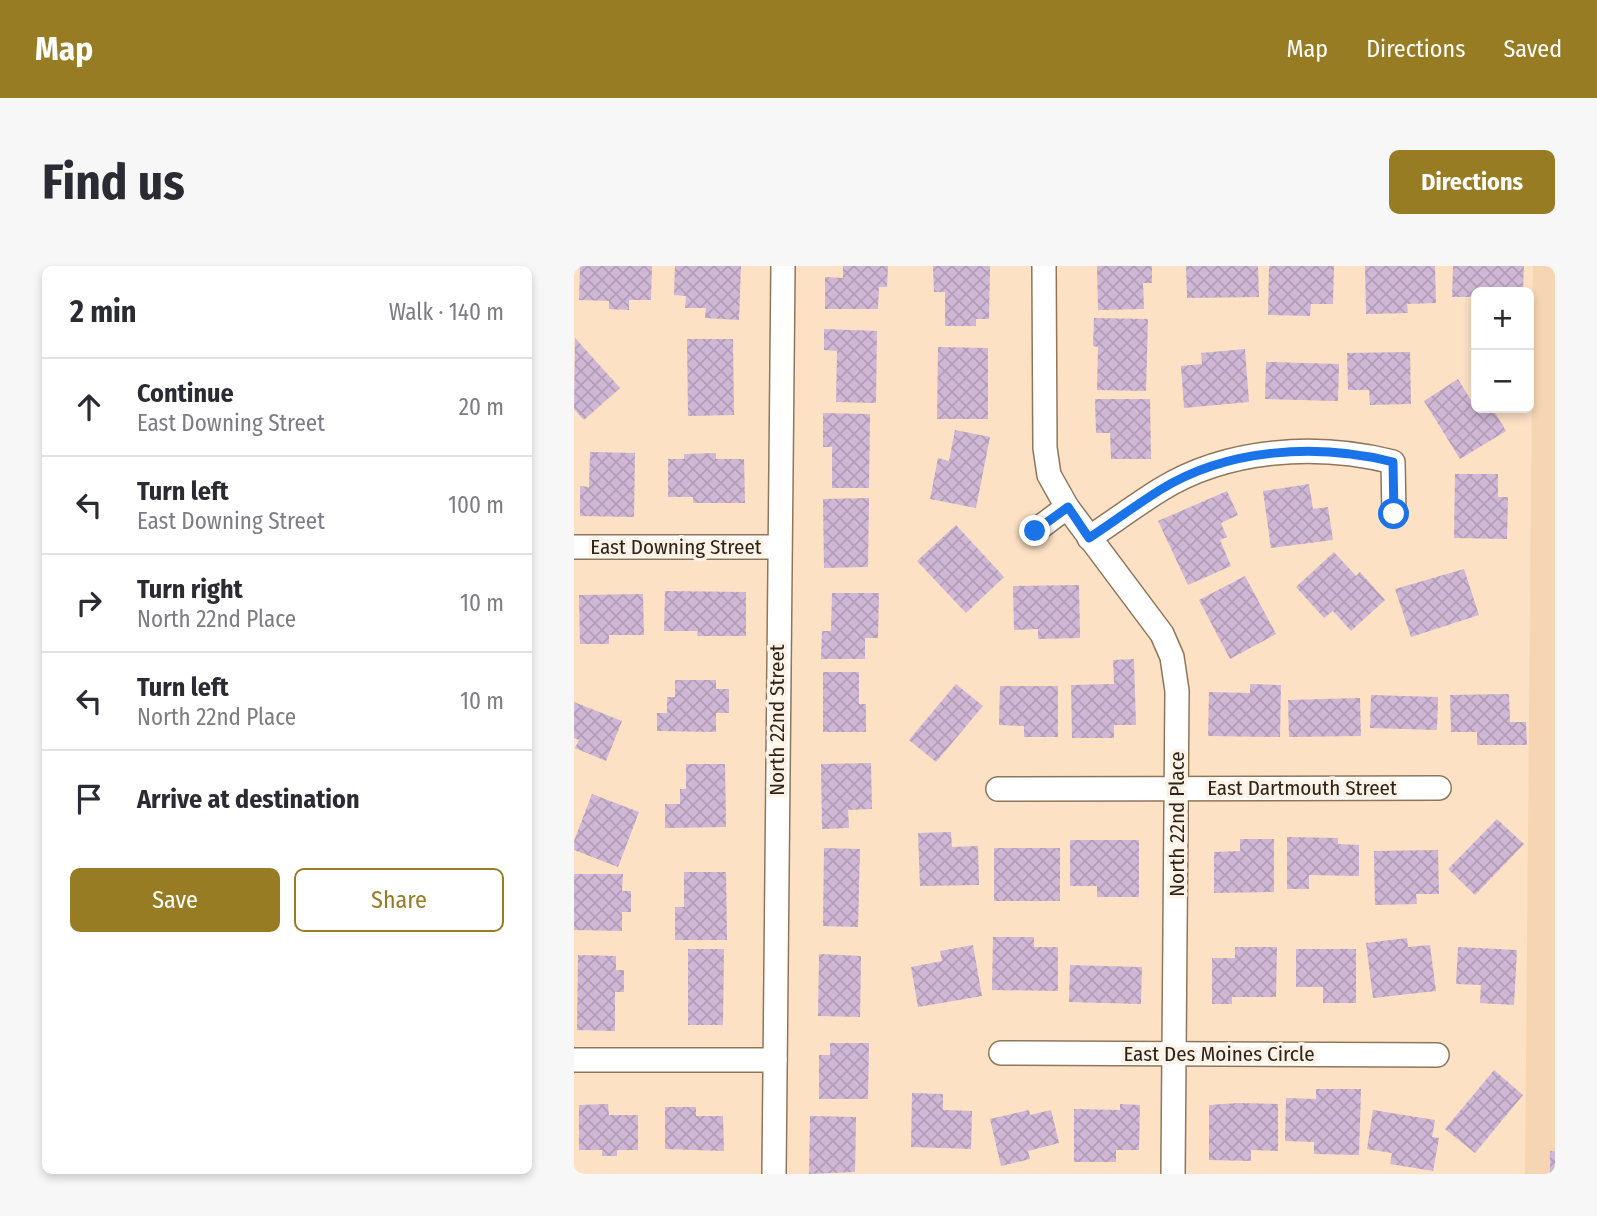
<!DOCTYPE html>
<meta charset="utf-8">
<style>
:root{--surface:#fff;--page:#f7f7f7;--text:#2b2b33;--muted:#7c7c81;--line:#e1e1e2;--accent:#987c24}
body{margin:0;font-family:"Fira Sans Condensed",sans-serif;background:var(--page);color:var(--text)}
.controls{position:absolute;right:21px;top:21px;display:grid;overflow:hidden;border-radius:10px;box-shadow:0 4px 10px #0003}
.controls button{width:63px;height:63px;display:grid;place-items:center;padding:0;border:0;border-bottom:2px solid var(--line);background:var(--surface);color:var(--text);font:35px sans-serif}
.stop{position:absolute;width:21px;height:21px;margin:-16px;border:5px solid #1a73e8;border-radius:50%;background:#fff}
.stop.end{background:#1a73e8;border-color:#fff;box-shadow:0 2px 7px #0008}
.list{margin:0;padding:0;list-style:none}
h2{display:flex;justify-content:space-between;align-items:center;height:91px;margin:0;padding:0 28px;font-size:30px}
h2 small{font-size:23px;font-weight:400;color:var(--muted)}
.list li{display:grid;grid-template-columns:46px 1fr auto;gap:21px;align-items:center;box-sizing:border-box;height:98px;padding:0 28px;border-top:2px solid var(--line)}
.list b{display:block;font-size:26px;white-space:nowrap}
.list p{margin:0;font-size:23px;white-space:nowrap;color:var(--muted)}
.list em{font-size:23px;font-style:normal;color:var(--muted)}
.actions{display:flex;gap:14px;padding:21px 28px}
.actions a{flex:1;padding:16px 0;border:2px solid var(--accent);border-radius:10px;text-align:center;font-size:24px;color:var(--accent)}
.actions .main{background:var(--accent);color:#fff}
.icon{flex:none;width:38px;height:38px;fill:none;stroke:currentColor;stroke-width:2;stroke-linecap:round;stroke-linejoin:round}
.map{position:relative;flex:none;width:981px;height:908px;overflow:hidden;border-radius:10px}
header{display:flex;align-items:center;gap:42px;box-sizing:border-box;height:98px;padding:0 35px;background:var(--accent);color:#fff}
header strong{font-size:33px}
nav{display:flex;gap:38px;margin-inline-start:auto;font-size:24px}
.intro{display:flex;align-items:center;justify-content:space-between;box-sizing:border-box;height:168px;padding:0 42px}
h1{margin:0;font-size:49px}
.button{padding:18px 32px;border-radius:10px;background:var(--accent);color:#fff;font-size:24px;font-weight:700}
main{display:flex;gap:42px;padding:0 42px}
aside{flex:1;background:var(--surface);border-radius:10px;box-shadow:0 4px 10px #0003}
.map>svg:first-child{display:block}
.built{fill:#f6d5b2}
.building{fill:url(#building-cross-hatch)}
.lines{fill:none;stroke-linecap:round;stroke-linejoin:round}
.street-casing{stroke:#8e765b;stroke-width:26}
.street{stroke:#fff;stroke-width:23}
.route{stroke:#1a73e8;stroke-width:9}
.labels{text-anchor:middle;dominant-baseline:central;stroke-width:7;stroke-linejoin:round;paint-order:stroke}
.street-label{font-size:21px;fill:#2d2318;stroke:#fdf2e6}
</style>
<header>
<strong>Map</strong>
<nav><a>Map</a><a>Directions</a><a>Saved</a></nav>
</header>
<div class="intro"><h1>Find us</h1><a class="button">Directions</a></div>
<main>
<aside>
<h2>2 min<small>Walk · 140 m</small></h2>
<ul class="list">
<li><svg class="icon" aria-label="ahead" viewBox="0 0 24 24"><path d="M12 20V5M6 11l6-6 6 6"/></svg><div><b>Continue</b><p>East Downing Street</p></div><em>20 m</em></li>
<li><svg class="icon" aria-label="left" viewBox="0 0 24 24"><path d="M17 20v-9H6M10 6l-5 5 5 5"/></svg><div><b>Turn left</b><p>East Downing Street</p></div><em>100 m</em></li>
<li><svg class="icon" aria-label="right" viewBox="0 0 24 24"><path d="M7 20v-9h11M14 6l5 5-5 5"/></svg><div><b>Turn right</b><p>North 22nd Place</p></div><em>10 m</em></li>
<li><svg class="icon" aria-label="left" viewBox="0 0 24 24"><path d="M17 20v-9H6M10 6l-5 5 5 5"/></svg><div><b>Turn left</b><p>North 22nd Place</p></div><em>10 m</em></li>
<li><svg class="icon" aria-label="arrive" viewBox="0 0 24 24"><path d="M6 21V4h12l-3 4 3 4H6"/></svg><div><b>Arrive at destination</b></div></li>
</ul>
<div class="actions"><a class="main">Save</a><a>Share</a></div>
</aside>
<div class="map">
<svg width="981" height="908" viewBox="0 0 981 908">
<defs>
<pattern id="building-cross-hatch" width="8" height="8" patternUnits="userSpaceOnUse" patternTransform="scale(1.75)"><rect width="8" height="8" fill="#cfb7d5"/><path d="M0 0l8 8M0 8l8-8" fill="none" stroke="#b29db6"/></pattern>
</defs>
<rect width="100%" height="100%" fill="#fde1c4"/>
<polygon class="built" points="959,0 981,0 981,908 951,908"/>
<g class="building">
<polygon points="6,0 78,0 77,34 55,34 55,44 35,43 35,35 5,34"/>
<polygon points="101,0 167,0 165,54 131,52 132,42 111,42 112,30 100,29"/>
<polygon points="269,0 314,0 313,21 305,21 304,43 251,43 251,11 269,12"/>
<polygon points="359,0 416,0 415,53 402,53 402,60 371,60 371,26 360,26"/>
<polygon points="523,0 578,0 578,17 569,17 570,43 524,44"/>
<polygon points="612,0 684,0 685,31 613,32"/>
<polygon points="695,0 760,0 759,38 737,38 736,50 694,49"/>
<polygon points="791,0 861,0 862,37 833,38 834,47 792,48"/>
<polygon points="879,0 950,0 949,26 902,26 902,31 878,31"/>
<polygon points="520,52 574,53 572,125 523,124 524,81 519,80"/>
<polygon points="250,63 303,65 302,137 262,136 263,85 250,84"/>
<polygon points="1,72 46,122 10,154 0,143"/>
<polygon points="113,73 159,73 160,149 114,150"/>
<polygon points="364,81 414,82 414,153 363,153"/>
<polygon points="671,83 675,136 610,142 607,100 628,98 627,87"/>
<polygon points="836,86 837,138 796,139 795,124 774,124 773,87"/>
<polygon points="692,96 765,98 764,135 691,133"/>
<polygon points="884,113 898,136 902,133 902,142 918,142 932,165 886,193 850,135"/>
<polygon points="521,133 576,133 577,193 537,193 536,167 522,167"/>
<polygon points="249,147 296,148 295,222 258,222 258,181 249,181"/>
<polygon points="381,164 416,171 402,242 356,233 364,192 375,195"/>
<polygon points="16,186 61,187 60,251 6,250 6,220 15,221"/>
<polygon points="142,187 142,193 170,193 171,237 119,237 119,231 94,231 94,193 110,193 110,188"/>
<polygon points="881,208 924,208 924,231 934,231 933,273 880,272"/>
<polygon points="735,218 739,243 754,241 759,274 697,282 689,225"/>
<polygon points="653,225 664,249 647,257 653,271 646,274 657,300 614,319 584,255"/>
<polygon points="295,232 294,301 250,302 249,233"/>
<polygon points="382,259 430,311 392,347 343,295"/>
<polygon points="760,286 782,310 786,306 811,334 777,365 759,345 750,352 722,321"/>
<polygon points="890,303 905,349 837,371 821,323"/>
<polygon points="671,310 702,368 656,393 625,334"/>
<polygon points="505,319 506,372 464,373 464,363 440,364 439,320"/>
<polygon points="91,325 172,326 172,370 123,370 124,365 90,365"/>
<polygon points="258,327 305,327 304,372 291,372 291,393 247,393 248,365 257,365"/>
<polygon points="69,328 70,369 35,369 35,378 6,378 5,329"/>
<polygon points="560,393 562,459 540,459 540,472 498,472 497,419 540,418 539,394"/>
<polygon points="249,406 285,406 285,438 292,438 292,466 249,466"/>
<polygon points="101,414 142,414 142,423 155,423 155,447 142,447 142,466 83,465 83,447 93,447 93,431 101,431"/>
<polygon points="382,418 409,440 362,496 335,474"/>
<polygon points="676,418 707,419 706,471 634,470 635,426 676,427"/>
<polygon points="426,420 484,420 484,471 450,471 450,460 425,459"/>
<polygon points="935,428 936,456 952,456 953,479 903,479 903,466 877,466 876,429"/>
<polygon points="797,429 864,431 863,464 796,462"/>
<polygon points="786,432 787,470 715,471 714,434"/>
<polygon points="0,436 48,455 32,495 1,482 5,474 0,472"/>
<polygon points="297,497 298,543 274,544 275,562 248,563 247,498"/>
<polygon points="112,498 151,498 152,561 91,562 91,538 106,538 106,523 112,523"/>
<polygon points="18,528 65,546 44,601 0,584 0,575"/>
<polygon points="923,553 950,578 901,629 874,603"/>
<polygon points="377,566 378,581 404,580 405,619 346,620 344,567"/>
<polygon points="713,571 764,572 764,578 785,579 785,610 735,609 735,623 713,623"/>
<polygon points="666,573 700,573 700,626 640,627 640,586 666,585"/>
<polygon points="496,574 565,574 565,631 523,631 523,620 496,620"/>
<polygon points="250,582 286,583 284,661 249,660"/>
<rect x="420" y="582" width="66" height="53"/>
<polygon points="864,584 865,628 842,628 843,638 801,639 800,585"/>
<polygon points="110,606 152,606 153,674 101,674 101,641 110,641"/>
<polygon points="0,608 49,608 48,625 57,625 57,646 48,646 48,665 0,664"/>
<polygon points="419,671 460,671 460,681 484,681 484,725 418,724"/>
<polygon points="833,672 834,681 856,679 862,725 799,732 792,677"/>
<polygon points="399,679 408,730 344,741 337,701 368,695 366,685"/>
<polygon points="661,681 703,681 702,731 658,731 658,738 638,738 638,692 661,692"/>
<polygon points="884,681 943,684 940,739 906,737 907,719 882,718"/>
<polygon points="114,683 150,683 149,759 114,759"/>
<polygon points="722,683 782,683 782,737 749,737 749,721 722,721"/>
<polygon points="245,688 287,690 286,751 244,750"/>
<polygon points="4,689 42,690 42,704 50,704 50,726 41,726 41,765 3,764"/>
<polygon points="496,699 568,701 567,738 495,736"/>
<polygon points="256,777 295,777 294,833 245,833 245,789 256,789"/>
<polygon points="920,804 949,829 901,887 871,863"/>
<polygon points="742,823 787,823 785,889 740,888 740,876 711,875 712,832 742,833"/>
<polygon points="338,827 369,828 369,844 398,845 397,883 337,881"/>
<polygon points="664,837 704,838 704,885 677,884 677,895 635,894 635,839"/>
<polygon points="34,838 35,849 64,849 64,884 43,884 43,890 28,890 28,884 5,884 5,839"/>
<polygon points="546,838 566,839 565,884 542,884 542,896 500,896 500,843 546,844"/>
<polygon points="91,841 122,841 122,850 149,850 150,885 91,883"/>
<polygon points="455,844 456,849 477,844 485,877 454,885 456,893 427,900 416,853"/>
<polygon points="799,844 861,854 858,871 865,872 859,905 816,898 818,887 793,883"/>
<polygon points="236,850 282,851 281,906 235,908"/>
<rect x="976" y="885" width="5" height="23"/>
</g>
<g class="lines">
<defs>
<g id="street">
<polyline points="470,0 471,182 475,209 493,241 588,368 598,391 603,425 599,908"/>
<polyline points="461,265 493,241"/>
<path d="M 515,272 C 539,256 562,239 586,224 C 654,182 743,177 819,196 L 820,248"/>
<polyline points="0,281 205,281"/>
<polyline points="424,523 865,522"/>
<polyline points="427,787 863,789"/>
<polyline points="0,794 201,794"/>
<polyline points="200,908 209,0"/>
</g>
</defs>
<use href="#street" class="street-casing"/>
<use href="#street" class="street"/>
</g>
<g class="lines">
<path class="route" d="M 461,265 L 494,241 L 515,272 C 539,256 562,239 586,224 C 654,182 743,177 819,196 L 820,248"/>
</g>
<g class="labels">
<g class="street-label">
<text x="102" y="281">East Downing Street</text>
<text transform="translate(203 454) rotate(-90)">North 22nd Street</text>
<text x="728" y="522">East Dartmouth Street</text>
<text transform="translate(603 558) rotate(-90)">North 22nd Place</text>
<text x="645" y="788">East Des Moines Circle</text>
</g>
</g>
</svg>
<div class="controls">
<button>+</button>
<button>−</button>
</div>
<div class="stop" style="left:820px;top:248px"></div>
<div class="stop end" style="left:461px;top:265px"></div>
</div>
</main>
